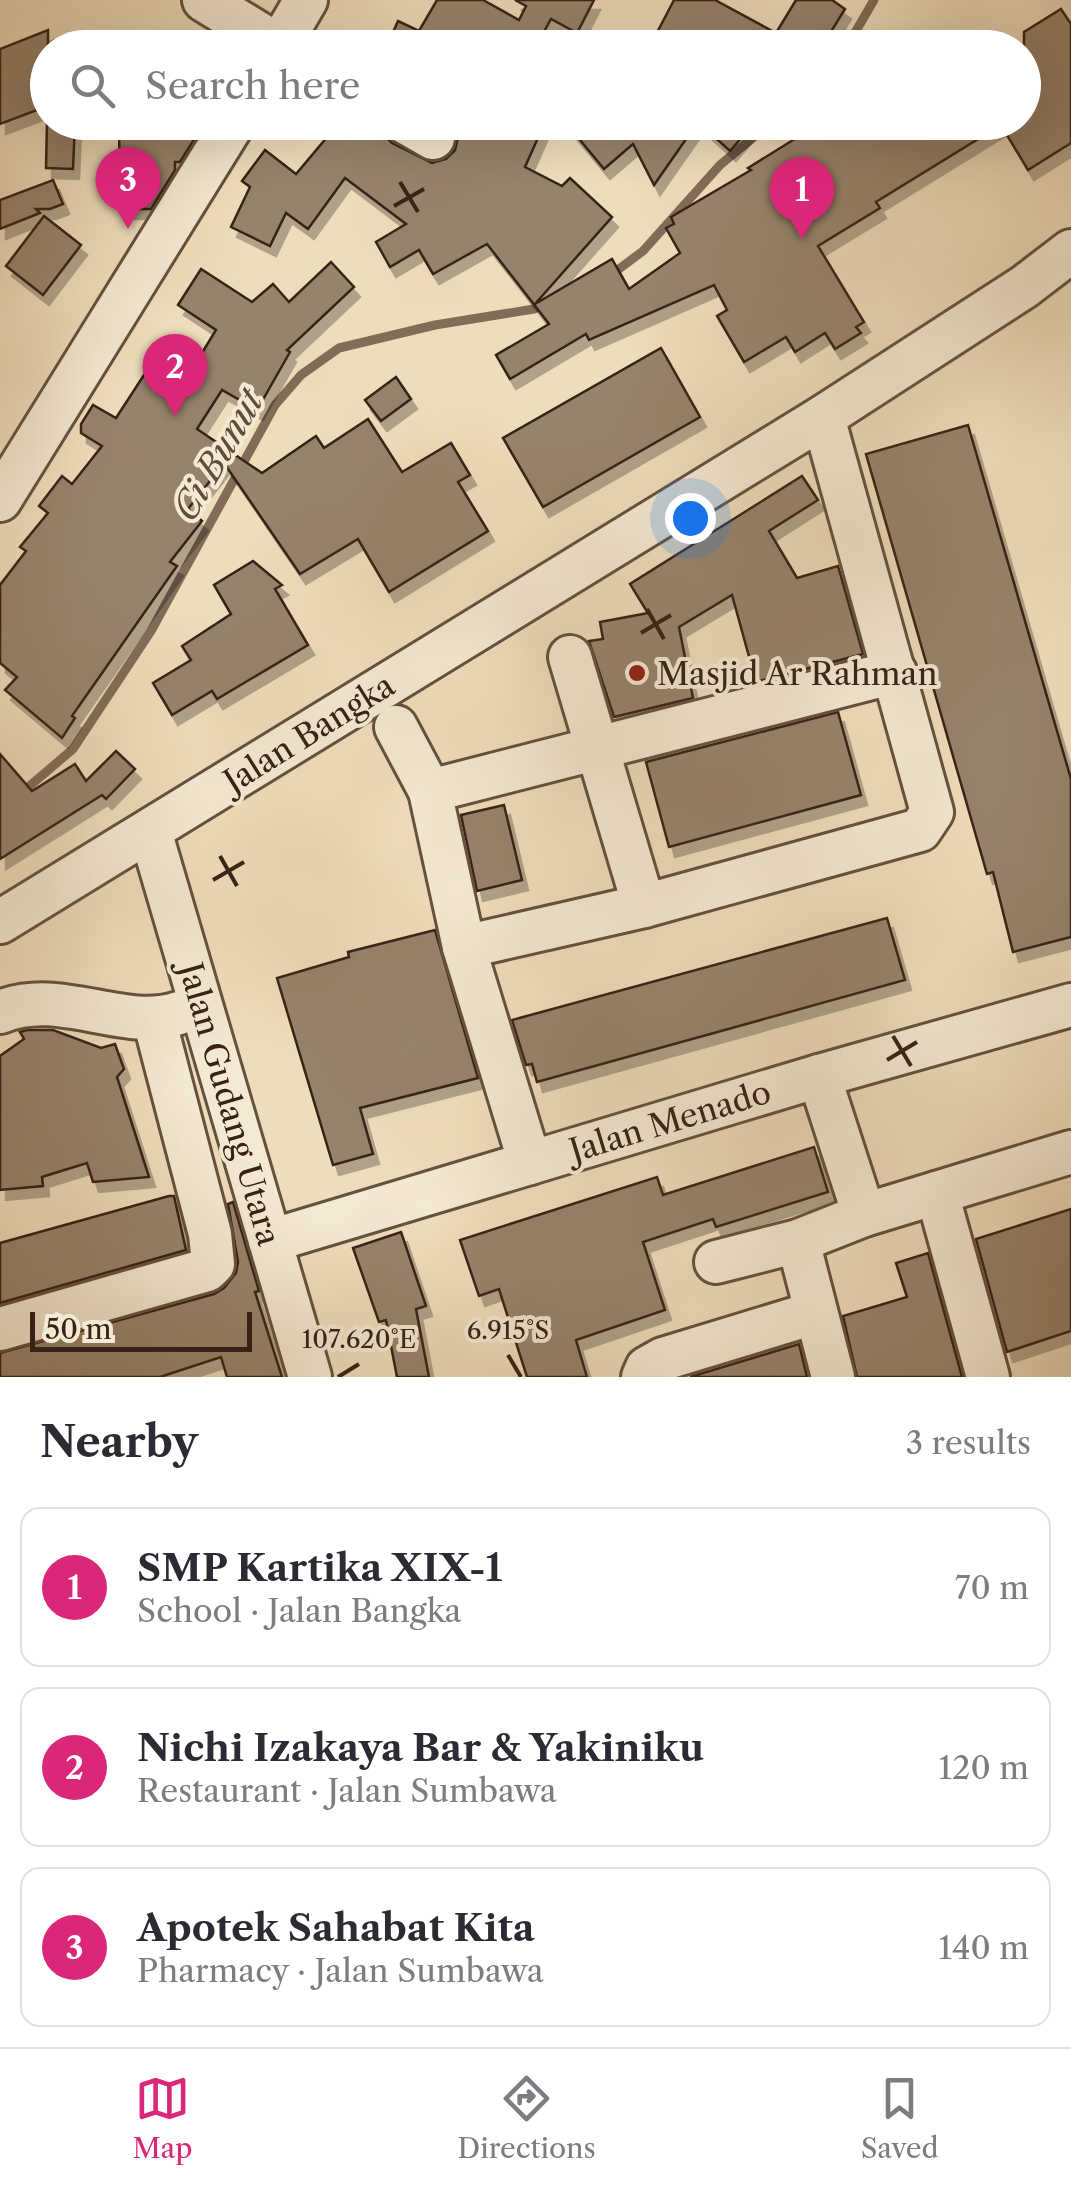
<!DOCTYPE html>
<meta charset="utf-8">
<style>
:root{--surface:#fff;--page:#f2f2f3;--text:#2b2b33;--muted:#7c7c81;--line:#e1e1e2;--accent:#db2777}
body{margin:0;font-family:"Libre Caslon Text",serif;background:var(--page);color:var(--text)}
.scale{position:absolute;left:30px;bottom:25px;width:222px;box-sizing:border-box;padding-left:10px;border:5px solid #372216;border-top:0;font-size:28px;line-height:35px;white-space:nowrap;color:#372216;-webkit-text-stroke:8px #f4e9d3;paint-order:stroke}
.you{position:absolute;left:690px;top:518px;width:35px;height:35px;margin:-25px;border:8px solid #fff;border-radius:50%;background:#1a73e8;box-shadow:0 0 0 15px #1a73e833}
.badge{display:grid;place-items:center;width:65px;height:65px;border-radius:50%;background:var(--accent);color:#fff;font-size:32px;font-weight:700}
.pin{position:absolute;translate:-50% -82px;filter:drop-shadow(0 2px 5px #0008)}
.pin::after{content:'';position:absolute;top:52px;width:35px;height:30px;background:inherit;clip-path:polygon(0 0,100% 0,50% 100%)}
.list{margin:0;padding:0;list-style:none}
h2{display:flex;justify-content:space-between;align-items:center;height:130px;margin:0;padding:0 40px;font-size:42px}
h2 small{font-size:32px;font-weight:400;color:var(--muted)}
.list li{display:grid;grid-template-columns:65px 1fr auto;gap:30px;align-items:center;box-sizing:border-box;height:160px;margin:0 20px 20px;padding:0 20px;border:2px solid var(--line);border-radius:20px}
.list b{display:block;font-size:38px;white-space:nowrap}
.list p{margin:0;font-size:32px;white-space:nowrap;color:var(--muted)}
.list em{font-size:32px;font-style:normal;color:var(--muted)}
.icon{flex:none;width:55px;height:55px;fill:none;stroke:currentColor;stroke-width:2;stroke-linecap:round;stroke-linejoin:round}
.map{position:relative;flex:none;width:1071px;height:1377px;overflow:hidden}
.search{position:absolute;background:var(--surface);box-shadow:0 10px 40px #0002;left:30px;right:30px;top:30px;height:110px;display:flex;align-items:center;gap:25px;box-sizing:border-box;padding:0 35px;border-radius:55px;color:var(--muted);font-size:38px}
.sheet{height:670px;background:var(--surface)}
nav{display:flex;justify-content:space-around;align-items:center;box-sizing:border-box;height:140px;border-top:2px solid var(--line);background:var(--surface);font-size:28px;color:var(--muted)}
nav a{display:grid;justify-items:center;gap:5px}
nav .on{color:var(--accent)}
.map>svg:first-child{display:block}
.lines{fill:none;stroke-linecap:round;stroke-linejoin:round}
.stream{stroke:#806c57;stroke-width:9}
.building{fill:#96836c;stroke:#372216;stroke-width:2.5;filter:url(#shadow)}
.minor-casing{stroke:#65513f;stroke-width:48}
.minor{stroke:#f4e9d3;stroke-width:42}
.ticks{fill:none;stroke:#372216;stroke-width:4}
.poi-dot{fill:#8f2418;stroke:#f4e9d3;stroke-width:4}
.labels{text-anchor:middle;dominant-baseline:central;stroke-width:8;stroke-linejoin:round;paint-order:stroke}
.poi-label{font-size:32px;fill:#372216;stroke:#f4e9d3;text-anchor:start}
.street-label{font-size:32px;fill:#372216;stroke:#f4e9d3}
.water-label{font-size:35px;font-style:italic;fill:#614d3c;stroke:#f4e9d3}
.ticks-label{font-size:25px;text-anchor:middle;fill:#372216;stroke:#f4e9d3;stroke-width:8;stroke-linejoin:round;paint-order:stroke}
</style>
<div class="map">
<svg width="1071" height="1377" viewBox="0 0 1071 1377">
<defs>
<filter id="shadow"><feDropShadow dx="6" dy="10" stdDeviation="0" flood-color="#0004"/></filter>
</defs>
<rect width="100%" height="100%" fill="#edb"/>
<filter id="stains"><feTurbulence type="fractalNoise" baseFrequency=".002" numOctaves="4"/><feColorMatrix values="0 0 0 0 .2 0 0 0 0 .09 0 0 0 0 .02 0 0 0 .5 -.17"/></filter>
<radialGradient id="worn" r=".72"><stop offset=".6" stop-color="#630" stop-opacity="0"/><stop offset="1" stop-color="#630" stop-opacity=".3"/></radialGradient>
<g class="lines">
<g class="stream">
<polyline points="846,48 874,0"/>
<polyline points="611,275 643,251 720,165 772,122"/>
<polyline points="19,795 73,749 151,631 275,405 301,375 339,348 435,325 534,309 547,304"/>
</g>
</g>
<g class="building">
<polygon points="437,0 483,0 519,20 526,6 515,0 594,0 577,33 551,19 535,48 386,48 398,21 419,31"/>
<polygon points="674,0 715,0 776,33 796,0 832,0 845,9 821,48 649,48"/>
<polygon points="1061,9 1071,24 1071,143 1028,170 1001,125 876,202 880,208 818,246 864,322 856,327 861,333 835,349 825,333 795,352 786,337 744,362 717,316 727,310 714,285 589,340 586,334 510,379 496,355 549,324 487,244 433,274 419,250 390,267 376,242 406,224 345,178 308,229 286,213 270,246 231,227 250,187 242,181 265,150 296,174 328,136 308,122 380,122 383,134 392,143 432,163 446,159 455,150 458,137 452,122 545,122 525,167 562,186 570,178 612,217 535,304 612,259 629,289 680,253 666,228 674,224 671,217 751,170 748,168 822,122 1024,122 1024,32"/>
<polygon points="48,30 48,106 0,124 0,49"/>
<polygon points="47,122 75,122 73,169 46,168"/>
<polygon points="119,122 198,122 200,130 180,162 175,162 175,170 151,209 120,209"/>
<polygon points="565,122 698,122 654,185 633,144 604,169"/>
<polygon points="698,122 755,122 730,151"/>
<polygon points="53,180 63,204 50,209 36,209 40,213 0,229 0,200"/>
<polygon points="44,216 81,245 43,295 6,266"/>
<polygon points="331,262 354,287 287,350 290,352 257,410 222,390 197,429 262,473 316,436 324,448 368,419 402,472 451,443 470,475 458,482 488,531 389,592 358,539 300,574 224,463 188,509 202,521 170,562 177,566 72,716 75,718 62,738 5,690 17,677 0,663 0,585 26,551 20,547 48,513 39,506 62,476 72,484 102,446 81,433 81,424 93,405 116,418 157,355 188,376 216,330 178,305 201,269 252,302 273,284 289,302"/>
<polygon points="661,348 700,417 543,507 503,438"/>
<polygon points="396,377 411,399 381,421 365,400"/>
<polygon points="968,425 1071,779 1071,937 1013,952 993,872 987,874 866,454"/>
<polygon points="802,476 818,500 769,531 797,578 838,566 863,654 756,682 732,595 679,627 693,698 614,717 589,641 603,639 600,622 648,613 630,584"/>
<polygon points="253,561 282,585 275,589 308,645 217,699 212,691 172,715 153,683 191,660 182,646 231,614 214,585"/>
<polygon points="838,712 861,795 669,847 646,762"/>
<polygon points="116,751 135,769 106,799 102,795 0,859 0,754 32,791 75,764 86,781"/>
<polygon points="504,805 522,880 477,891 461,815"/>
<polygon points="887,918 905,980 537,1082 532,1064 526,1065 512,1020"/>
<polygon points="435,930 478,1078 360,1108 373,1154 333,1165 277,978 349,957 348,952"/>
<polygon points="27,1030 53,1030 101,1048 115,1044 124,1069 117,1077 149,1177 93,1182 87,1163 42,1177 43,1186 0,1190 0,1056 24,1039 20,1032"/>
<polygon points="814,1147 828,1192 716,1227 713,1219 643,1242 665,1310 576,1340 587,1377 527,1377 499,1289 479,1296 460,1240 657,1177 663,1195"/>
<polygon points="169,1196 174,1196 186,1250 0,1303 0,1243"/>
<polygon points="233,1202 259,1291 255,1292 282,1377 227,1377 221,1357 160,1377 0,1377 0,1353 214,1294 224,1288 236,1273 238,1262 228,1204"/>
<polygon points="1071,1209 1071,1331 1007,1352 976,1239"/>
<polygon points="401,1232 426,1306 416,1309 429,1377 397,1377 386,1320 379,1322 353,1248"/>
<polygon points="928,1253 962,1377 857,1377 843,1316 907,1297 896,1263"/>
<polygon points="799,1344 807,1377 690,1377"/>
</g>
<g class="lines">
<defs>
<g id="minor">
<polyline points="204,0 282,48"/>
<polyline points="278,48 306,0"/>
<polyline points="405,122 433,138"/>
<polyline points="0,500 234,122"/>
<polyline points="570,657 644,906"/>
<polyline points="396,727 430,791"/>
<polyline points="150,831 310,1377"/>
<polyline points="0,922 823,417 1024,287 1071,251"/>
<polyline points="464,947 644,906 920,830 932,812 823,417"/>
<path d="M 0,1012 C 61,987 122,1032 179,1013"/>
<polyline points="819,1076 864,1215"/>
<polyline points="530,1163 464,947 430,791 895,672"/>
<polyline points="937,1193 988,1377"/>
<polyline points="270,1241 819,1076 1071,1005"/>
<polyline points="798,1241 833,1377"/>
<polyline points="716,1262 798,1241 864,1215 1071,1152"/>
<polyline points="0,1329 207,1270 213,1264 210,1234 154,1019"/>
<polyline points="643,1377 647,1368 663,1359 814,1313"/>
</g>
</defs>
<use href="#minor" class="minor-casing"/>
<use href="#minor" class="minor"/>
</g>
<path class="ticks" d="M 400,182 L 418,212M 394,206 L 424,189M 647,609 L 664,639M 641,633 L 671,615M 220,856 L 237,886M 213,880 L 244,862M 893,1036 L 911,1066M 887,1060 L 917,1042M 508,1355 L 521,1377M 338,1377 L 359,1364"/>
<circle class="poi-dot" cx="637" cy="673" r="10"/>
<g class="labels">
<g class="poi-label">
<text x="657" y="673">Masjid Ar Rahman</text>
</g>
<g class="street-label">
<text transform="translate(309 733) rotate(-32)">Jalan Bangka</text>
<text transform="translate(230 1104) rotate(74)">Jalan Gudang Utara</text>
<text transform="translate(670 1121) rotate(-17)">Jalan Menado</text>
</g>
<g class="water-label">
<text transform="translate(218 455) rotate(-60)">Ci Bunut</text>
</g>
</g>
<g class="ticks-label">
<text x="508" y="1339">6.915°S</text>
<text x="359" y="1348">107.620°E</text>
</g>
<rect width="100%" height="100%" filter="url(#stains)"/>
<rect width="100%" height="100%" fill="url(#worn)"/>
</svg>
<div class="scale">50 m</div>
<div class="you"></div>
<div class="pin badge" style="left:802px;top:239px">1</div>
<div class="pin badge" style="left:175px;top:416px">2</div>
<div class="pin badge" style="left:128px;top:229px">3</div>
<div class="search"><svg class="icon" aria-label="search" viewBox="0 0 24 24"><circle cx="10" cy="10" r="6"/><path d="M15 15l6 6"/></svg>Search here</div>
</div>
<section class="sheet">
<h2>Nearby<small>3 results</small></h2>
<ul class="list">
<li><span class="badge">1</span><div><b>SMP Kartika XIX-1</b><p>School · Jalan Bangka</p></div><em>70 m</em></li>
<li><span class="badge">2</span><div><b>Nichi Izakaya Bar &amp; Yakiniku</b><p>Restaurant · Jalan Sumbawa</p></div><em>120 m</em></li>
<li><span class="badge">3</span><div><b>Apotek Sahabat Kita</b><p>Pharmacy · Jalan Sumbawa</p></div><em>140 m</em></li>
</ul>
</section>
<nav>
<a class="on"><svg class="icon" aria-label="map" viewBox="0 0 24 24"><path d="M3 6l6-2 6 2 6-2v14l-6 2-6-2-6 2zM9 4v14M15 6v14"/></svg>Map</a>
<a><svg class="icon" aria-label="directions" viewBox="0 0 24 24"><path d="M12 3l9 9-9 9-9-9zM9 14v-3h6M13 9l2 2-2 2"/></svg>Directions</a>
<a><svg class="icon" aria-label="saved" viewBox="0 0 24 24"><path d="M7 4h10v16l-5-4-5 4z"/></svg>Saved</a>
</nav>
